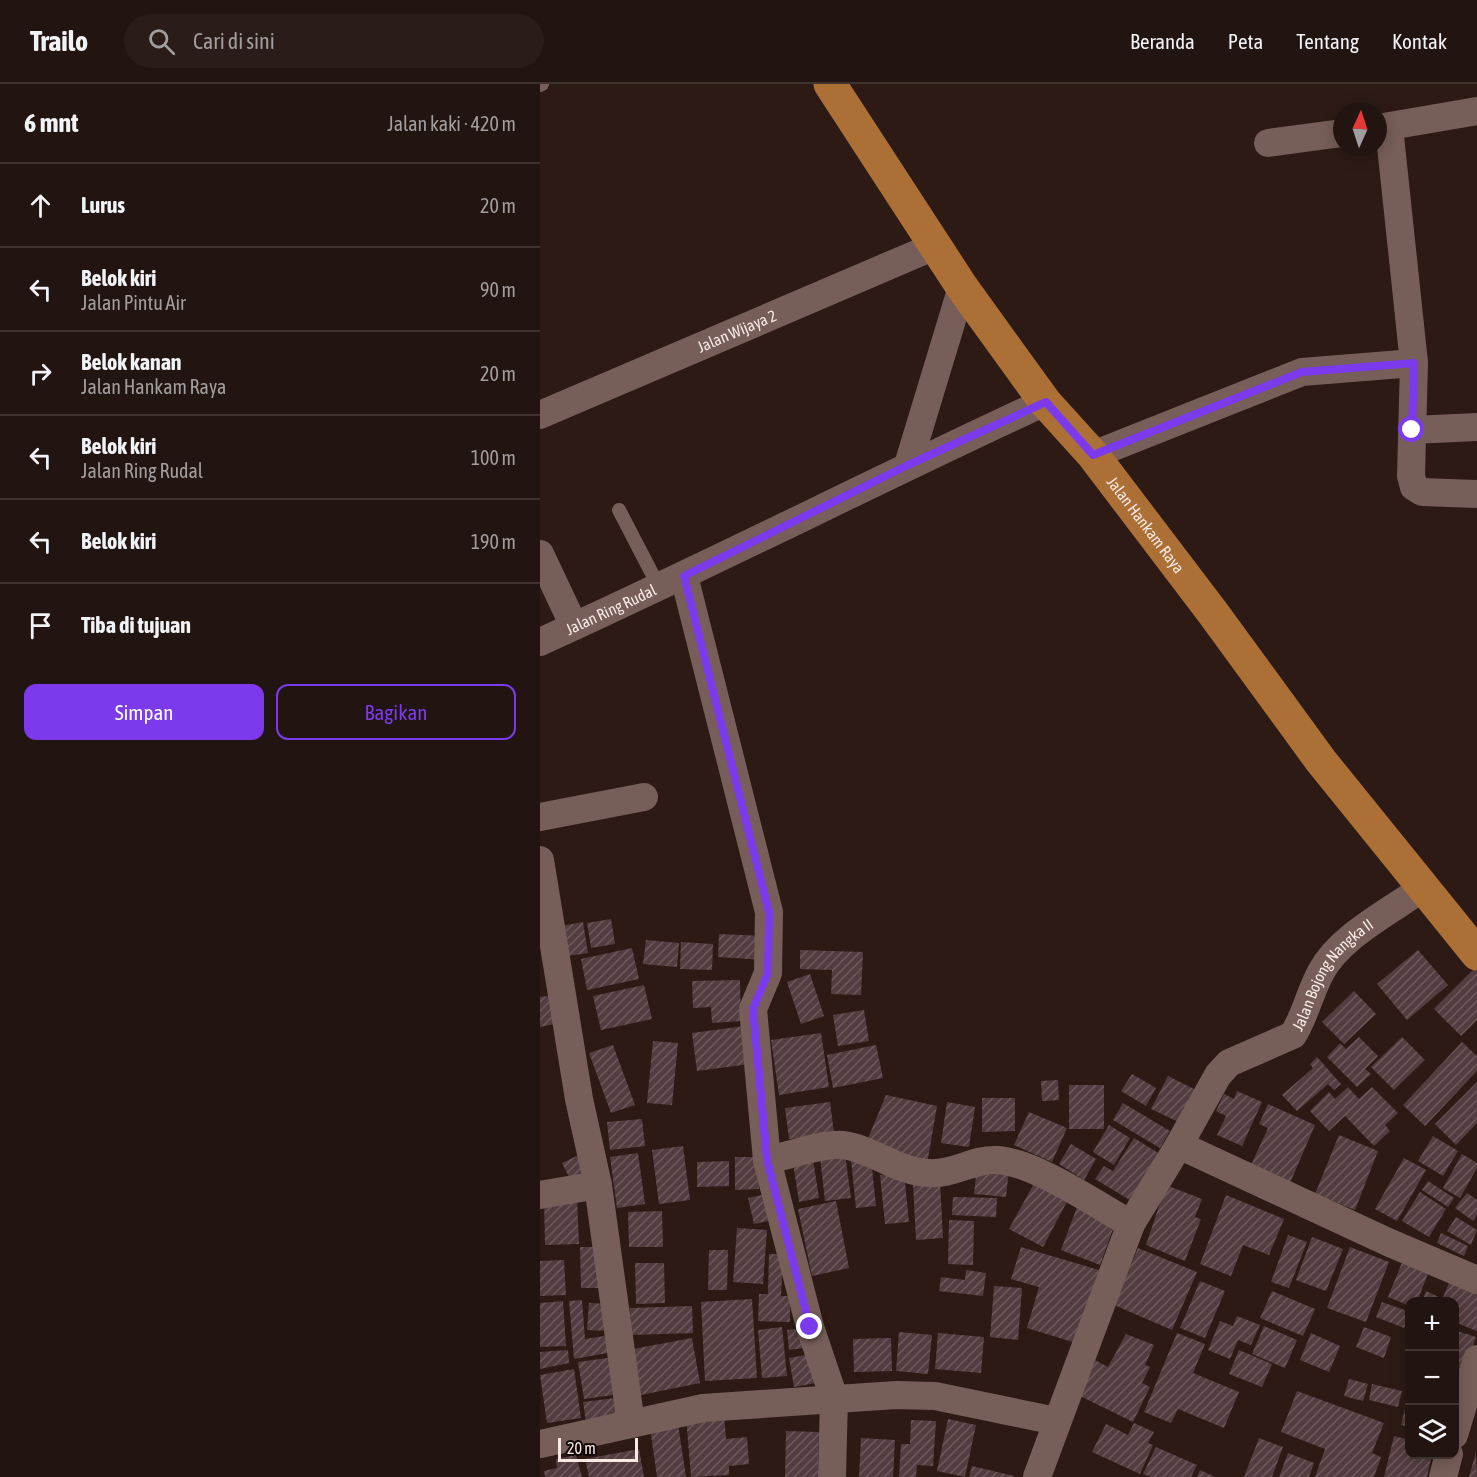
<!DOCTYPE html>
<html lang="id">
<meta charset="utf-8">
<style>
:root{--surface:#221410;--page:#2a1d19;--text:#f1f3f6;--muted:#a29e9f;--line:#3f3330;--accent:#7c3aed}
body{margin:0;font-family:"Asap Condensed",sans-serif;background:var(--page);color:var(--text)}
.controls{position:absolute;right:18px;bottom:18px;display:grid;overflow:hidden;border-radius:12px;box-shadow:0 3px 15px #0003}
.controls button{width:54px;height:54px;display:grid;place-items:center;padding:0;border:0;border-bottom:2px solid var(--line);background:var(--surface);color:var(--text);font:30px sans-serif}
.compass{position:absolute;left:793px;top:18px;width:54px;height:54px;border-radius:50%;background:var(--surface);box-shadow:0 3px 15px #0003;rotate:3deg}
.scale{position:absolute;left:18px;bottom:15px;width:80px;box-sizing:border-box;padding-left:6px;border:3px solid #f8e9e5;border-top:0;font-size:16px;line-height:21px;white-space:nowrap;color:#f8e9e5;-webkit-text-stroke:4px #0f0705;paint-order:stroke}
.stop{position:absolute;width:18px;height:18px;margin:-14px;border:4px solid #7c3aed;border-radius:50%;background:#fff}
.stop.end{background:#7c3aed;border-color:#fff;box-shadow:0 2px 6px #0008}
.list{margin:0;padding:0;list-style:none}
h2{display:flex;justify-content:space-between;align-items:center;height:78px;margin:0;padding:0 24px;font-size:26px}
h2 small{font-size:20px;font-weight:400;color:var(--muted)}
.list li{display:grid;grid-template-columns:39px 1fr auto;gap:18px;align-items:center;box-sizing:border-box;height:84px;padding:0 24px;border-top:2px solid var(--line)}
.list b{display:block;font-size:22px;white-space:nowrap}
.list p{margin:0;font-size:20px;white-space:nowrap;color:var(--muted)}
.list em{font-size:20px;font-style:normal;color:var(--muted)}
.actions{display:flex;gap:12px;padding:18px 24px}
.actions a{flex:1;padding:14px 0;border:2px solid var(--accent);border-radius:12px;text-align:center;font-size:21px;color:var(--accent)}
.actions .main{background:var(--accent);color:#fff}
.icon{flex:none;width:33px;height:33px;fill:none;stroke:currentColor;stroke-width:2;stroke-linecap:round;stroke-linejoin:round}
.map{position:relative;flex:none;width:937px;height:1393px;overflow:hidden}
header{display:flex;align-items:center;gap:36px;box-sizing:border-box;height:84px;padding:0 30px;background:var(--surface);border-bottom:2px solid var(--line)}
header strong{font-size:28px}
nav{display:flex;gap:33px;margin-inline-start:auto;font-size:21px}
.search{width:420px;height:54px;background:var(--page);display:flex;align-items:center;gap:15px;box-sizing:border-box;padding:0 21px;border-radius:33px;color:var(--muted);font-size:22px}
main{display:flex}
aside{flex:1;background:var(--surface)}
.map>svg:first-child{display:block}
.building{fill:url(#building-hatch)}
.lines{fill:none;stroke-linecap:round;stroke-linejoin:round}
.lane{stroke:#775e58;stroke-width:14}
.street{stroke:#775e58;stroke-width:28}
.primary{stroke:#ac7036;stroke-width:33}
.route{stroke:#7c3aed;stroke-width:8}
.labels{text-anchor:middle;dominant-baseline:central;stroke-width:5;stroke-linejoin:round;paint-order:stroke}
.street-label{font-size:16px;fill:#f8e9e5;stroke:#0f0705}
</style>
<header>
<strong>Trailo</strong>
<div class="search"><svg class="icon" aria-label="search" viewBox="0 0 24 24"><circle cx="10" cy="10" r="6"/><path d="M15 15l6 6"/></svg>Cari di sini</div>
<nav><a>Beranda</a><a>Peta</a><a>Tentang</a><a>Kontak</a></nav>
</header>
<main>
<aside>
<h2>6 mnt<small>Jalan kaki · 420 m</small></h2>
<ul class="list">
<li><svg class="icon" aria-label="ahead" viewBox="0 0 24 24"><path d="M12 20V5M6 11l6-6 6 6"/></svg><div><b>Lurus</b></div><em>20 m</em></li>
<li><svg class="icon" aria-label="left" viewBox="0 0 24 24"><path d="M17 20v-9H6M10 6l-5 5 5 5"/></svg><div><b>Belok kiri</b><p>Jalan Pintu Air</p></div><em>90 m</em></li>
<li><svg class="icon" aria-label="right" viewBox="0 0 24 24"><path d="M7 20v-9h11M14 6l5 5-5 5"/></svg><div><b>Belok kanan</b><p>Jalan Hankam Raya</p></div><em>20 m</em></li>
<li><svg class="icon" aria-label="left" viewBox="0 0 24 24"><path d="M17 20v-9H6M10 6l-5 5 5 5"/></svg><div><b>Belok kiri</b><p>Jalan Ring Rudal</p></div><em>100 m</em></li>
<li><svg class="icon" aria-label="left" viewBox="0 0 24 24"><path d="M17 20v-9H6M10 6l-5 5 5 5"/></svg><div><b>Belok kiri</b></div><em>190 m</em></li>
<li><svg class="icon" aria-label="arrive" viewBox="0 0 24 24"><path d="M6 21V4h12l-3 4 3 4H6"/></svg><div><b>Tiba di tujuan</b></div></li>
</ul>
<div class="actions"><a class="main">Simpan</a><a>Bagikan</a></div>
</aside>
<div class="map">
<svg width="937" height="1393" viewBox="0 0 937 1393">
<defs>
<pattern id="building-hatch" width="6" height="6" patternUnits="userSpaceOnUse" patternTransform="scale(1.5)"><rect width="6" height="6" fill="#543d41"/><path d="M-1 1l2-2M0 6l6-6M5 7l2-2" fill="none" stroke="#6d595c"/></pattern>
</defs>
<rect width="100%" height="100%" fill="#2d1a15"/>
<g class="building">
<polygon points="71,835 75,860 51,864 47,839"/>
<polygon points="43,838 48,869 21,873 16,843"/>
<polygon points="179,850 225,852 224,876 178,873"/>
<polygon points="106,856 139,859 137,883 103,880"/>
<polygon points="141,858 173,860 172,886 140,885"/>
<polygon points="92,864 99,895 47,906 41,875"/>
<polygon points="260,866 323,868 321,911 291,910 292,886 260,885"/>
<polygon points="878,866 908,901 867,936 837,900"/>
<polygon points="934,885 937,888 937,936 921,952 894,925"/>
<polygon points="270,890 284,932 261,940 247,898"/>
<polygon points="200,896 201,937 172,939 171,923 153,924 152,897"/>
<polygon points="104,901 112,935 61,946 53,912"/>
<polygon points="814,907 836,930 804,960 782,938"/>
<polygon points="9,912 14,940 0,943 0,913"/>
<polygon points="324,926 329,957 298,962 293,931"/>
<polygon points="205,942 210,980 157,987 152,949"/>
<polygon points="281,949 289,1003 239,1011 231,956"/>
<polygon points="819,953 838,972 825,985 831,990 817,1003 787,973 800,959 806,965"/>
<polygon points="862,953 885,976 854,1006 831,983"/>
<polygon points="113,957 138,959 132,1021 107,1019"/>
<polygon points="922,958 937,972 937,987 885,1042 863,1021"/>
<polygon points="73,961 95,1021 71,1029 49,969"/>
<polygon points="336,961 343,994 293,1004 287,971"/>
<polygon points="777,973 801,1000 794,1006 788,1000 757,1027 742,1011 773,984 770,980"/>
<polygon points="592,990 616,1004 606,1022 581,1007"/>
<polygon points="628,992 664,1010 647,1042 611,1025"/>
<polygon points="518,996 519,1016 502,1017 501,997"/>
<polygon points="937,998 937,1039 916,1061 895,1040"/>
<rect x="529" y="1001" width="35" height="44"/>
<polygon points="808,1003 819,1015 832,1003 858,1029 845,1041 850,1047 834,1062 805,1032 789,1047 770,1027 789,1008 795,1015"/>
<polygon points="697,1007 722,1018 702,1062 677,1051 686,1032 676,1027 684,1010 694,1015"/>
<polygon points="346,1011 397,1022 387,1080 326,1059"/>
<polygon points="442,1014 475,1014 475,1047 442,1048"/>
<polygon points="290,1018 294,1049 249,1055 245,1024"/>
<polygon points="407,1018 435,1023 429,1063 401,1059"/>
<polygon points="583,1019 630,1047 620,1064 573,1036"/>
<polygon points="728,1020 775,1041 750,1099 711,1081 728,1044 719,1040"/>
<polygon points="489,1028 527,1044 512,1078 474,1061"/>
<polygon points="102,1035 105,1062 70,1066 67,1038"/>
<polygon points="569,1041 590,1054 574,1081 553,1068"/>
<polygon points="799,1051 838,1067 815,1126 775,1110"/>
<polygon points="893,1052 918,1067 903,1092 878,1077"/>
<polygon points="594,1054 623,1072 593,1118 555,1095 564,1082 573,1087"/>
<polygon points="531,1060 556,1075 544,1096 519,1080"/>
<polygon points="143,1062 150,1116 119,1120 112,1066"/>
<polygon points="45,1068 53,1084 30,1095 22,1079"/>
<polygon points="98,1069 105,1120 77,1124 70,1073"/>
<polygon points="305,1070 311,1114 285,1117 280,1073"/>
<polygon points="922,1070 937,1079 937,1084 920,1114 903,1104"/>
<polygon points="195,1073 219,1073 219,1105 195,1106"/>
<polygon points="331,1074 336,1122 316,1124 311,1076"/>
<polygon points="864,1074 886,1086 857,1137 835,1125"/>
<polygon points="273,1075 279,1114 259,1118 253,1079"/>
<polygon points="189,1077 189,1102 157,1103 157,1078"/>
<polygon points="437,1082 469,1085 466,1113 434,1110"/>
<polygon points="364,1089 369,1138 345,1140 340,1091"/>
<polygon points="498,1092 531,1110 503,1163 469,1145"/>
<polygon points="888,1097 914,1114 908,1123 882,1106"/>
<polygon points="400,1098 403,1154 376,1156 373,1099"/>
<polygon points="626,1101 662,1115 655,1133 661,1135 645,1177 606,1161"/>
<polygon points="880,1108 906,1125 889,1153 862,1137"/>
<polygon points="927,1109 937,1116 937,1131 933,1137 915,1124"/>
<polygon points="226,1110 232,1136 214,1140 208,1114"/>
<polygon points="686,1111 744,1135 729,1171 703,1161 691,1192 660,1180"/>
<polygon points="413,1113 457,1114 456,1133 412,1131"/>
<polygon points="37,1114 39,1160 5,1161 4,1115"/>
<polygon points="296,1117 309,1184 272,1192 258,1125"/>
<polygon points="537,1123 576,1137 560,1181 521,1166"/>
<polygon points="122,1127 123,1163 89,1163 88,1128"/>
<polygon points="916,1133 937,1146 931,1161 907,1147"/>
<polygon points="409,1136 434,1137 433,1181 408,1180"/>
<polygon points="197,1144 227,1146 223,1200 193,1198"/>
<polygon points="901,1149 928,1162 924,1172 897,1159"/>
<polygon points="748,1151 767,1158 749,1204 731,1198"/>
<polygon points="772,1153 803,1165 786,1207 756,1196"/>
<polygon points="40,1163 63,1163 64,1204 41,1204"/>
<polygon points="481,1163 559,1186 536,1259 487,1244 499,1203 471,1195"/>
<polygon points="810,1163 849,1178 826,1238 787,1224"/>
<polygon points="598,1164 657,1188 632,1246 574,1221"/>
<polygon points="169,1166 188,1166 187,1206 168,1206"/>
<polygon points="229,1170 243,1170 241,1212 250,1212 250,1238 218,1237 219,1210 228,1210"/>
<polygon points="24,1176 26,1211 0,1212 0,1177"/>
<polygon points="863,1176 889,1187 877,1218 870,1218 870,1222 848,1213"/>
<polygon points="95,1179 124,1179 125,1219 96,1220"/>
<polygon points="426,1186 446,1189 443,1212 399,1207 401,1193 425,1196"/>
<polygon points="913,1189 937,1199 937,1247 914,1238 914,1218 901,1218"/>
<polygon points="660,1197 685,1207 665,1254 640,1244"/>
<polygon points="454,1202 482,1204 478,1256 450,1253"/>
<polygon points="732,1207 775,1225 763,1252 720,1234"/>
<polygon points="886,1207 899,1213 897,1218 882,1218"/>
<polygon points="212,1215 217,1294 165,1297 161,1218"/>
<polygon points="42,1216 45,1255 71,1251 73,1268 34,1275 29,1217"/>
<polygon points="23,1217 26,1262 0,1263 0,1219"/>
<polygon points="842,1218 870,1228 864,1244 836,1233"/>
<polygon points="49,1219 70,1220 69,1247 47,1246"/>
<polygon points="152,1222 153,1249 91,1251 90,1224"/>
<polygon points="697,1232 720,1241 711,1261 698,1256 690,1275 668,1266 680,1237 693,1242"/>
<polygon points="724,1242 757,1256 745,1284 712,1270"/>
<polygon points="242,1243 247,1292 222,1294 218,1246"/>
<polygon points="824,1243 851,1253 844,1274 816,1263"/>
<polygon points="262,1244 264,1264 249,1266 247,1246"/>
<polygon points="914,1246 936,1253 919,1303 914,1302"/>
<polygon points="359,1248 392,1251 388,1290 356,1287"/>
<polygon points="398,1249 444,1253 441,1289 395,1285"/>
<polygon points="637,1249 665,1260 653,1289 699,1308 684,1344 638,1325 631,1339 604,1328"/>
<polygon points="771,1249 800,1262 789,1288 760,1276"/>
<polygon points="586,1250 614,1261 605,1281 610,1283 602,1299 610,1303 593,1338 538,1311 555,1276 568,1283"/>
<polygon points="152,1254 160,1299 101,1311 93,1265"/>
<polygon points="351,1254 352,1287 314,1288 313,1255"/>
<polygon points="28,1266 29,1279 0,1285 0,1268"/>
<polygon points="699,1266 732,1280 722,1303 689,1290"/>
<polygon points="271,1270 276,1299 254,1303 249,1274"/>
<polygon points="75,1273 80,1310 44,1315 38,1278"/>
<polygon points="34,1285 41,1334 7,1339 0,1291"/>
<polygon points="809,1295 828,1300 823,1317 804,1312"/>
<polygon points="832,1300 862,1307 858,1323 829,1316"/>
<polygon points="870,1304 870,1343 861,1341"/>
<polygon points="757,1307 844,1339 832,1369 841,1373 834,1393 775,1393 785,1365 741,1348"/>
<polygon points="76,1314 79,1333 46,1338 43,1318"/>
<polygon points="184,1330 186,1355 207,1353 209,1380 189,1382 189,1391 151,1393 146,1333"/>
<polygon points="408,1335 436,1341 425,1393 397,1387"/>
<polygon points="371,1336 396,1337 393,1382 377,1381 376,1393 359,1393 361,1360 370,1360"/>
<polygon points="594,1339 614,1348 608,1359 613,1361 600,1390 552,1368 566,1340 588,1351"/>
<polygon points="138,1340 146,1393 117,1393 110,1344"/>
<polygon points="246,1347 279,1348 278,1393 245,1393"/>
<polygon points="854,1352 870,1356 870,1370 892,1370 887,1393 844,1393"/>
<polygon points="321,1354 355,1356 353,1393 319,1393"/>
<polygon points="719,1354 743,1363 732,1393 704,1393"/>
<polygon points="616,1363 657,1381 651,1393 611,1393 603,1390"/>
<polygon points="99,1365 104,1393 49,1393 45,1375"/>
<polygon points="936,1368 937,1393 929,1393"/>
<polygon points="748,1369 774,1379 769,1393 739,1393"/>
<polygon points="36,1371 42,1393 5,1393 4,1387 17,1384 16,1375"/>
<polygon points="432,1382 474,1392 474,1393 429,1393"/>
<polygon points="660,1386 675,1393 657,1393"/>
</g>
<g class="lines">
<g class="lane">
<polyline points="0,1 2,0"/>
<polyline points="79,426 119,503"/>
</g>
<g class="street">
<polyline points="849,43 874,279 871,392 874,403 882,408 937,410"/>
<polyline points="838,44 937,27"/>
<polyline points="728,59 802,49"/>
<path id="s1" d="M 0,331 L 395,162"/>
<polyline points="872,346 937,343"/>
<polyline points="553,371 762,288 874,279"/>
<polyline points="368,381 422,203"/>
<polyline points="0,470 34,542"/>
<polyline points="144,492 229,828 228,889 213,925 227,1076 270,1243 294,1314 292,1393"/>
<path id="s2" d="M 0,558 C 170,481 336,396 505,318"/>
<polyline points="0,733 104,713"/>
<polyline points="0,776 39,1015 58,1101 91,1340"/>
<polyline points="639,1061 850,1159 937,1196"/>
<path d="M 227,1076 C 248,1072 282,1059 303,1061 C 333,1065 358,1088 389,1089 C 413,1091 433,1075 456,1076 C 493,1077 557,1121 591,1140"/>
<polyline points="0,1111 58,1101"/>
<polyline points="914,1351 937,1275"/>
<polyline points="0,1360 163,1324 356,1311 395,1312 516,1337"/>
<path id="s3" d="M 497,1393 L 591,1140 L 639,1061 L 678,991 L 689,979 L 753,951 C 765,932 770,908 781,888 C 800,852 851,827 884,803"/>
<polyline points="903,1393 909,1370"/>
</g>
<path class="primary" id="s4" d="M 290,0 L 422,203 L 505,318 L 553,371 L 673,529 L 781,677 L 937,870"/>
</g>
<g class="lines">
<polyline class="route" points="270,1243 227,1076 213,925 228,889 229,828 144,492 368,381 506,318 553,371 762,288 874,279 872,346"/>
</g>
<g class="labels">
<g class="street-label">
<text stroke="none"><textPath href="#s1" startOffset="214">Jalan Wijaya 2</textPath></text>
<text stroke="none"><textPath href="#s4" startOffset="543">Jalan Hankam Raya</textPath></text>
<text stroke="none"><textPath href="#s2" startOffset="78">Jalan Ring Rudal</textPath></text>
<text stroke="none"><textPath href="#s3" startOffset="602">Jalan Bojong Nangka II</textPath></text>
</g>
</g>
</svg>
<div class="controls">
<button>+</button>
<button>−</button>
<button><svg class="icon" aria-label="layers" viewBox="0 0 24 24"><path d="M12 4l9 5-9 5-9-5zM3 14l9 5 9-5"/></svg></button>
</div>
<svg class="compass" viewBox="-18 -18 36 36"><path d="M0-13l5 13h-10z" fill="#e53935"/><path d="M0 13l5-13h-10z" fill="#a29e9f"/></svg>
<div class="scale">20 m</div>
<div class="stop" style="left:872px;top:346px"></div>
<div class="stop end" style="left:270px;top:1243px"></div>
</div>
</main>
